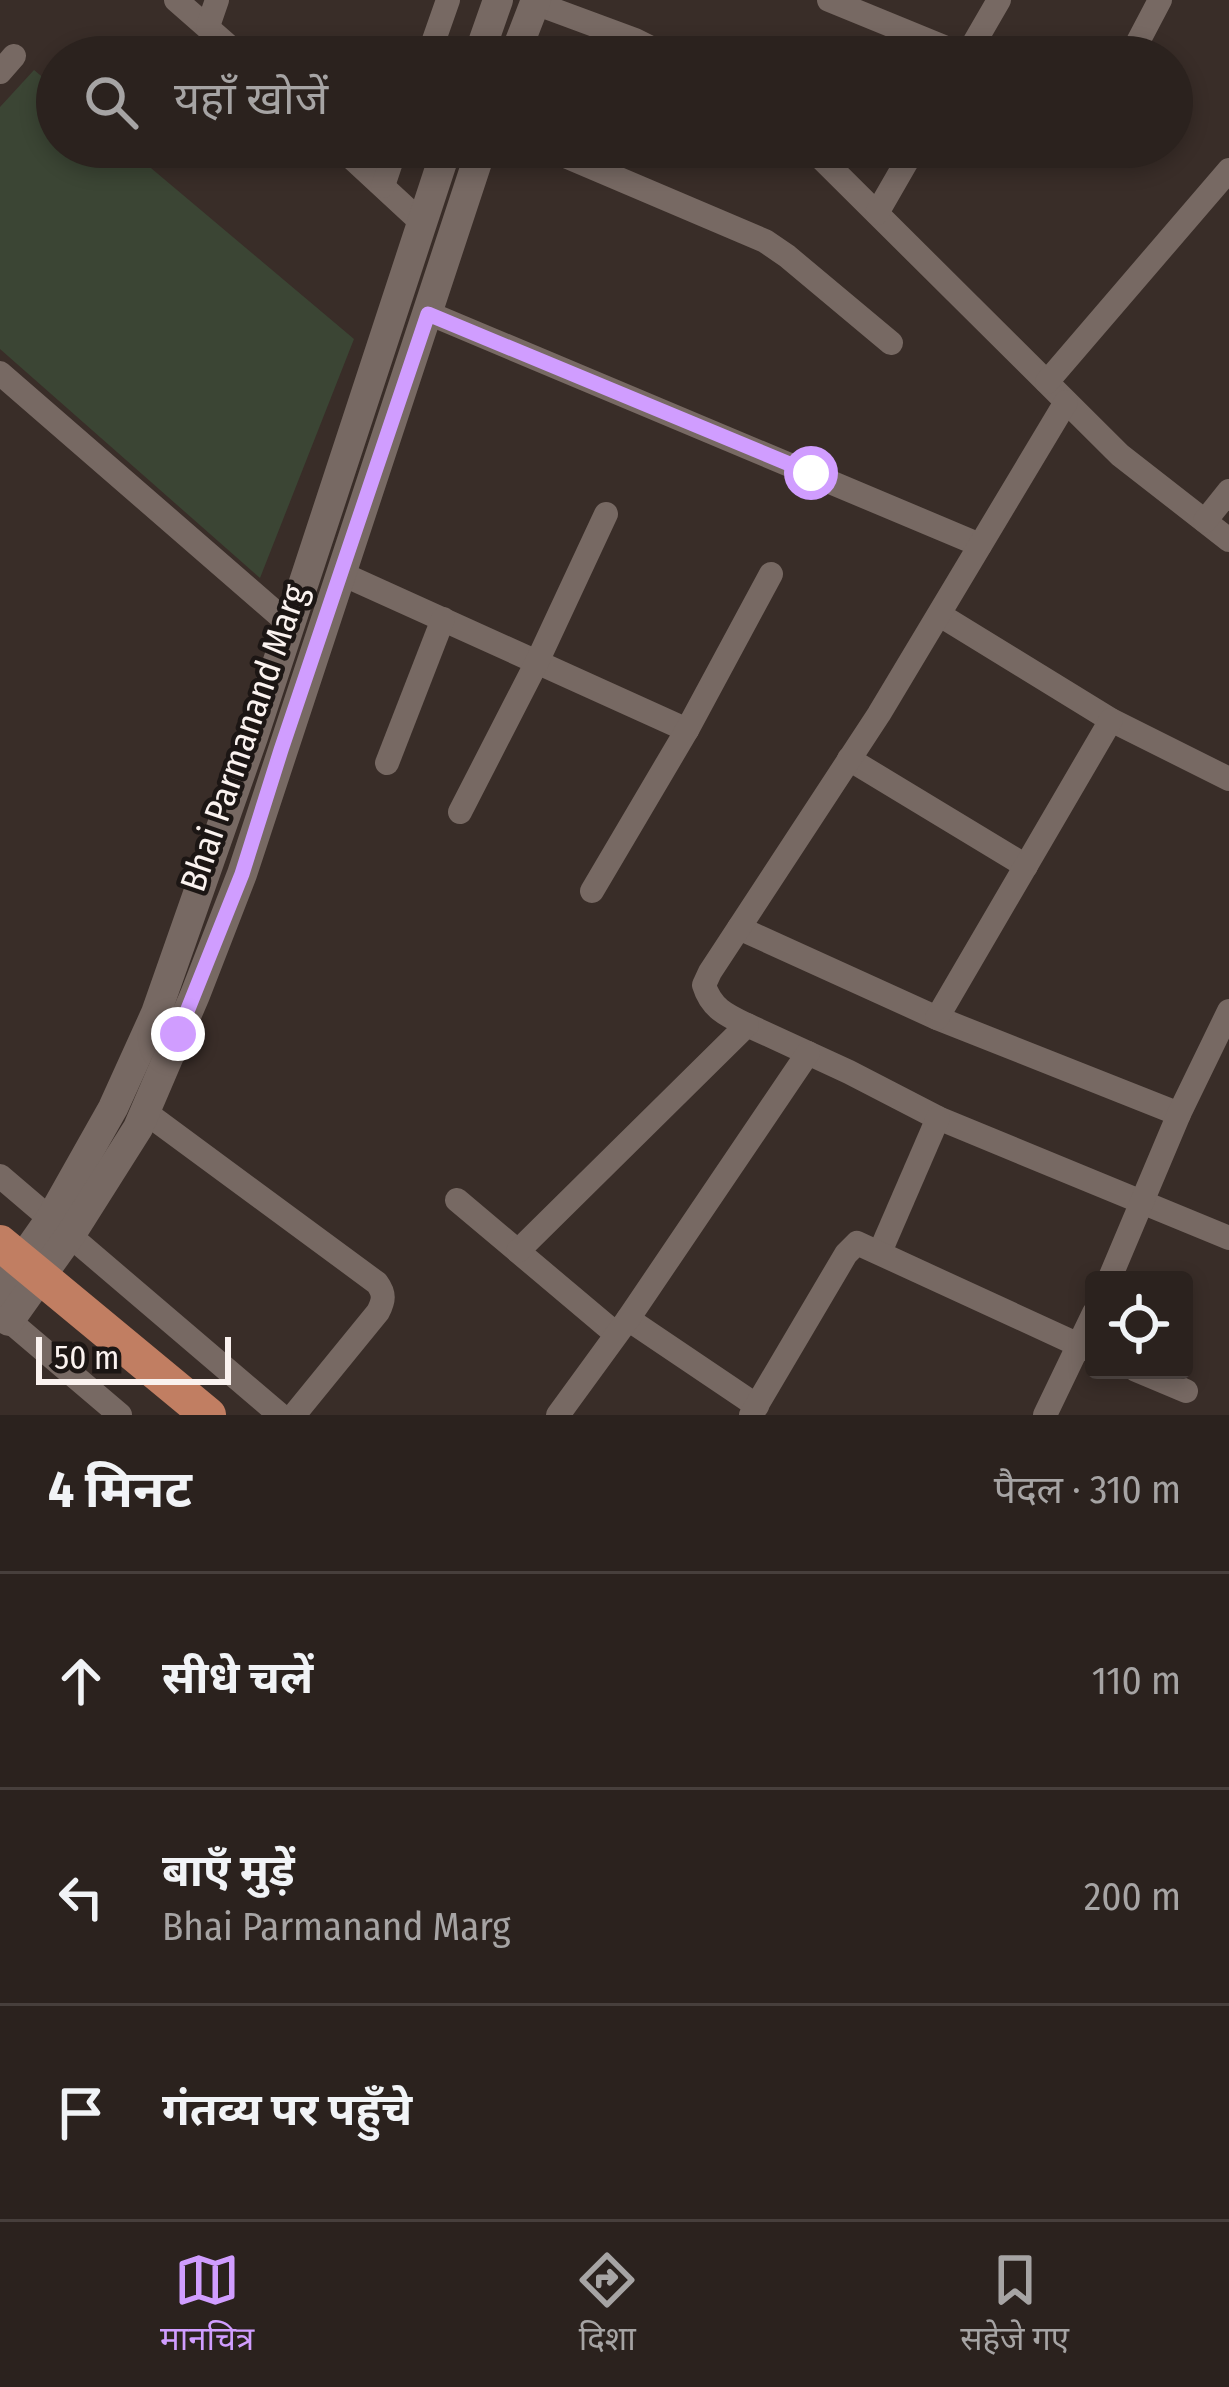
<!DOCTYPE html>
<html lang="hi">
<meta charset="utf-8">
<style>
:root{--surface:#2b221e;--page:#372f2b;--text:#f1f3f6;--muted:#a6a4a4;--line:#473f3c;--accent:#d09dff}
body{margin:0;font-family:"Fira Sans Condensed","Noto Sans Devanagari",sans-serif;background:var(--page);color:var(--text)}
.controls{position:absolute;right:36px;bottom:36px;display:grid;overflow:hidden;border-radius:12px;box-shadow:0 6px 18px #0003}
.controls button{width:108px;height:108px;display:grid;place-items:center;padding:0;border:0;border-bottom:3px solid var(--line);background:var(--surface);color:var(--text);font:60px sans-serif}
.scale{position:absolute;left:36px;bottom:30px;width:195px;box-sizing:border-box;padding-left:12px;border:6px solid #faf2ef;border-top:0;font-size:33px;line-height:42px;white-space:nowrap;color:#faf2ef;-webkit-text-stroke:9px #1c1614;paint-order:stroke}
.stop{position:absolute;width:36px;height:36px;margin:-27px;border:9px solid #d09dff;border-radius:50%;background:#fff}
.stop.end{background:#d09dff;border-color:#fff;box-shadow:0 3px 12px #0008}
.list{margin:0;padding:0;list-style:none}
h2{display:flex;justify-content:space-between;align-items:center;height:156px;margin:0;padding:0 48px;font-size:51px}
h2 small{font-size:39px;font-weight:400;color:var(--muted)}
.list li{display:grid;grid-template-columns:78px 1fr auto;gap:36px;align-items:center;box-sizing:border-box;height:216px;padding:0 48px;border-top:3px solid var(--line)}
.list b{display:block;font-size:45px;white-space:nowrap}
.list p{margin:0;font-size:39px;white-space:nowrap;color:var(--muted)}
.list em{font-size:39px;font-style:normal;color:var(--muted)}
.icon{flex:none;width:66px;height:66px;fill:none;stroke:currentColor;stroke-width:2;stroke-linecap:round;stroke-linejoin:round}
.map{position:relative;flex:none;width:1229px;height:1415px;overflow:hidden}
.search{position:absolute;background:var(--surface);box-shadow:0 6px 18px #0003;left:36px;right:36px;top:36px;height:132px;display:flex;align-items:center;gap:30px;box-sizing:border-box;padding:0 42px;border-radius:66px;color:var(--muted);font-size:45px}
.sheet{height:804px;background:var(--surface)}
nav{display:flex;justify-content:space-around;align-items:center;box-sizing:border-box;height:168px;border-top:3px solid var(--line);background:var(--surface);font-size:33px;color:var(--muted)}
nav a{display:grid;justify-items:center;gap:6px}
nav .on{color:var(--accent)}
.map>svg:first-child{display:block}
.green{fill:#3b4534}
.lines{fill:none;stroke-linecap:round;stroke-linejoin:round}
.minor{stroke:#776963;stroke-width:24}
.tertiary{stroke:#776963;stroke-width:30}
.primary{stroke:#c17e62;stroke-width:36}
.route{stroke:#d09dff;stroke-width:15}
.labels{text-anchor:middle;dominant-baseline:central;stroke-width:9;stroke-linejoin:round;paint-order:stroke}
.street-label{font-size:36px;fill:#faf2ef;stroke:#1c1614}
</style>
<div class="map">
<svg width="1229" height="1415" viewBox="0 0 1229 1415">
<rect width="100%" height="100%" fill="#392d28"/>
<polygon class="green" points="34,70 57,89 57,147 126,147 354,339 260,578 0,349 0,107"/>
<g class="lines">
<g class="minor">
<polyline points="176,0 241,57"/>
<polyline points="829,0 966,56"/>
<polyline points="535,3 635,40 669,57"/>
<polyline points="208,26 217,0"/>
<polyline points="428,57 448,0"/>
<polyline points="966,57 999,0"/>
<polyline points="1130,57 1160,0"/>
<polyline points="0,72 14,56"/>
<polyline points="340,147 421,222"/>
<polyline points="544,147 765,241 787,256 891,343"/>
<polyline points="810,147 1120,455 1229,540"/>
<polyline points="383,186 396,147"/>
<polyline points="877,213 915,147"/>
<polyline points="428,313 980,545"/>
<polyline points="0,373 289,624"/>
<polyline points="1047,382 1229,170"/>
<polyline points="1205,521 1229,491"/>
<polyline points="340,573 687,730"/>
<polyline points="940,615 1111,720 1229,779"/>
<polyline points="849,759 1026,866"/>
<polyline points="387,763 443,619"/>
<polyline points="460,812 537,662 606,514"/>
<polyline points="592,891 687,730 771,574"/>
<polyline points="739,928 937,1018 1179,1114"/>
<polyline points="937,1018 1111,720"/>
<polyline points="747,1025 849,1072 938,1118 1229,1238"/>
<path d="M 145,1112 L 377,1283 C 385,1294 384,1300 378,1312 L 294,1415"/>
<polyline points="0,1176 280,1415"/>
<polyline points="457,1200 616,1334"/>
<path d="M 518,1251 L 747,1025 C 726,1015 711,1008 704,985 L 710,972 L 879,714 L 1066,402"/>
<polyline points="880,1252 938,1118"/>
<polyline points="1109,1280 1179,1114 1229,1011"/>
<polyline points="0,1313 120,1415"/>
<polyline points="628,1319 757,1406"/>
<polyline points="1136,1370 1186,1391"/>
<polyline points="558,1415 628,1319 808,1053"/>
<polyline points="751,1415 846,1254 857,1243 1094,1352"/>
<polyline points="1045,1415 1094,1313"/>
</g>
<g class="tertiary">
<polyline points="478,57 498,0"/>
<polyline points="514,57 536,0"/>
<polyline points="0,1291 51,1218 113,1108 156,1013 253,737 447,147"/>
<polyline points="9,1321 71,1234 138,1128 195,995 242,874 482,147"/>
</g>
<polyline class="primary" points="0,1243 208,1415"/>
</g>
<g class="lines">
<polyline class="route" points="178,1034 242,874 281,750 428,314 811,473"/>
</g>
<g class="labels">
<g class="street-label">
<text transform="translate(244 738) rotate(-71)">Bhai Parmanand Marg</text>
</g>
</g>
</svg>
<div class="controls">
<button><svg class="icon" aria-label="locate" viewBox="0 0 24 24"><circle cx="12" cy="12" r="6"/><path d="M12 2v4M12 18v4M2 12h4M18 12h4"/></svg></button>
</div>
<div class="scale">50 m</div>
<div class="stop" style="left:811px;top:473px"></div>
<div class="stop end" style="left:178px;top:1034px"></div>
<div class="search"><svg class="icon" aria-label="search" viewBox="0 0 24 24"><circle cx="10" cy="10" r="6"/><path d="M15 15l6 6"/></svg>यहाँ खोजें</div>
</div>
<section class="sheet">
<h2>4 मिनट<small>पैदल · 310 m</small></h2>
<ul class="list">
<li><svg class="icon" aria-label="ahead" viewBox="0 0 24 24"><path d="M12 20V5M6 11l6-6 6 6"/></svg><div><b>सीधे चलें</b></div><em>110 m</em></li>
<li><svg class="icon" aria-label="left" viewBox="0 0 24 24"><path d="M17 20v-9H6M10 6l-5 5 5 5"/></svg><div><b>बाएँ मुड़ें</b><p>Bhai Parmanand Marg</p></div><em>200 m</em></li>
<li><svg class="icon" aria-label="arrive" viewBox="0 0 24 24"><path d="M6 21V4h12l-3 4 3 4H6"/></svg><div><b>गंतव्य पर पहुँचे</b></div></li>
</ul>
</section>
<nav>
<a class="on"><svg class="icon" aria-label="map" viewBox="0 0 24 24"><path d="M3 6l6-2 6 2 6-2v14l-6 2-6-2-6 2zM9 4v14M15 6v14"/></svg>मानचित्र</a>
<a><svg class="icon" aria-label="directions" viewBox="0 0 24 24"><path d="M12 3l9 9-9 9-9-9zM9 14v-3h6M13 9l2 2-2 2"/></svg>दिशा</a>
<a><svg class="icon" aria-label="saved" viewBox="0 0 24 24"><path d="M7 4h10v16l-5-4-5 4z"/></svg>सहेजे गए</a>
</nav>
